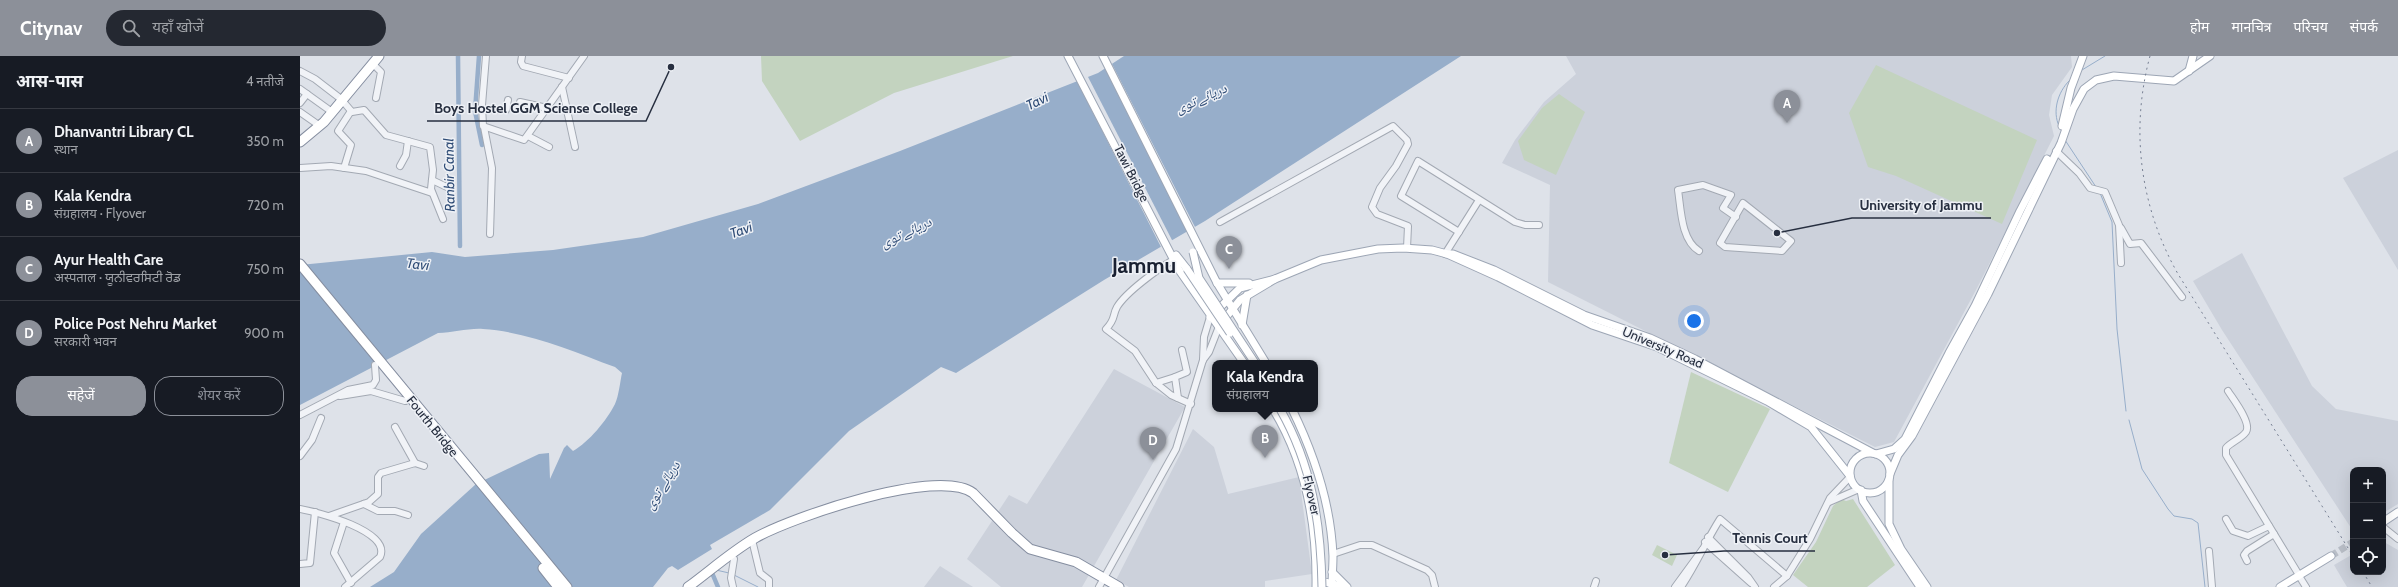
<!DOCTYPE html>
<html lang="hi">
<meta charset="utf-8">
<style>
:root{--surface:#171b24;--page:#242831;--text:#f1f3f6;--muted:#9ea1a6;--line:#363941;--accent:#8c9099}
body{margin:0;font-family:Cabin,"Noto Naskh Arabic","Noto Sans Devanagari","Noto Sans Gurmukhi",sans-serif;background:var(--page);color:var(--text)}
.controls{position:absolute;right:12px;bottom:12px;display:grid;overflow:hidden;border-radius:8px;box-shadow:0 4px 16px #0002}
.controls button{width:36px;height:36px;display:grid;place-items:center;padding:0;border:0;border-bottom:1px solid var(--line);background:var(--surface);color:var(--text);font:20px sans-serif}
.you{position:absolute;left:1394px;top:265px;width:14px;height:14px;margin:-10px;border:3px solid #fff;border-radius:50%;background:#1a73e8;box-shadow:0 0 0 6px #1a73e833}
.badge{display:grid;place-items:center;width:26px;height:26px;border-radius:50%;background:var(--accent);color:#fff;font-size:13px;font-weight:700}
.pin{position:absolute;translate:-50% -33px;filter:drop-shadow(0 1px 2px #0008)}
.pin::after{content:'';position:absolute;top:21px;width:14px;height:12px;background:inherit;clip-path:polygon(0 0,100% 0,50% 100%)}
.popup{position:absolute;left:912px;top:304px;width:106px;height:52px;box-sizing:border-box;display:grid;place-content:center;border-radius:8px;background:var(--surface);filter:drop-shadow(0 1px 3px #0005);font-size:13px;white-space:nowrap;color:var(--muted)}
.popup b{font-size:15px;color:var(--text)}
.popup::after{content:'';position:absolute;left:50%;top:100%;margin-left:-8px;border:8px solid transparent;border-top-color:var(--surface)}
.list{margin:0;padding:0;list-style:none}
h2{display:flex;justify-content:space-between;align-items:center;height:52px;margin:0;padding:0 16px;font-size:17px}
h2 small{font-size:13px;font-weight:400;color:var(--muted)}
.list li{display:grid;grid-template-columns:26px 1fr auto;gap:12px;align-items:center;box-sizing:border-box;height:64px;padding:0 16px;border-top:1px solid var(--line)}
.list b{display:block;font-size:15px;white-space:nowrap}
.list p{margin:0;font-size:13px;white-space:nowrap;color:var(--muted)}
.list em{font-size:13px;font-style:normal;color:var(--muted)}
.actions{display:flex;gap:8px;padding:12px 16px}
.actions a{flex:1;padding:9px 0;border:1px solid var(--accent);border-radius:16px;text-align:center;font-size:14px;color:var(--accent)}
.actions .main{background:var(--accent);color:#fff}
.icon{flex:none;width:22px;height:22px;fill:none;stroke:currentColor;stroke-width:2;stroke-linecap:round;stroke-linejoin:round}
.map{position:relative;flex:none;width:2098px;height:531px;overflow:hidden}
header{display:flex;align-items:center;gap:24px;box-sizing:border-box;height:56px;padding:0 20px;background:var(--accent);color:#fff}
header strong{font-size:19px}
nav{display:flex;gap:22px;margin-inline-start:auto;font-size:14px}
.search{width:280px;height:36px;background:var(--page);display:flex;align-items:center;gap:10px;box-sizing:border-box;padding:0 14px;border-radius:22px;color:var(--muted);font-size:15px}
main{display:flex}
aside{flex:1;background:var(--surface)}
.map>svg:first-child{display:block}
.built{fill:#ccd1db}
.green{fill:#c3d3bf}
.water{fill:#97aeca}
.pier{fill:#dee2e9}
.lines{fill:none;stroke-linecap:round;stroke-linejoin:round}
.stream{stroke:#97aeca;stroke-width:1}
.canal{stroke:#97aeca;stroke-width:4.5}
.major-tunnel{stroke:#b9bec7;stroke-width:7;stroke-dasharray:7 3.5;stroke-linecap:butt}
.minor-casing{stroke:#a3a9b3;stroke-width:8}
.major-casing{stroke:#9da6b5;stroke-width:9}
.highway-casing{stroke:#858ea0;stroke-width:11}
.minor{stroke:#f1f3f7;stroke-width:6}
.major{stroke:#fff;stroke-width:7}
.highway{stroke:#fff;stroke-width:9}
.rail{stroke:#778093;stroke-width:1;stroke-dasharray:2 4;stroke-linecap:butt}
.major-bridge-casing{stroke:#9da6b5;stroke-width:9;stroke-linecap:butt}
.major-bridge{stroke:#fff;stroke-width:7}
.labels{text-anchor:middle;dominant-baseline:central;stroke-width:3;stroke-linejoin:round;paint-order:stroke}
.street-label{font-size:13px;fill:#272f40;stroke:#eef1f6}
.water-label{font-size:14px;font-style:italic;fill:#2f4c76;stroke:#eef1f6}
.town-label{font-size:21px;font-weight:bold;fill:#192031;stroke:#eef1f6}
.leader{fill:none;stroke:#272f40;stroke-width:1.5}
.callout-dot{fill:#272f40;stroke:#eef1f6;stroke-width:1.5}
.callout-label{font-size:14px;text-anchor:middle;font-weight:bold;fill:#272f40;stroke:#eef1f6;stroke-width:3;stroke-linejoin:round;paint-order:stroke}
</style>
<header>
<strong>Citynav</strong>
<div class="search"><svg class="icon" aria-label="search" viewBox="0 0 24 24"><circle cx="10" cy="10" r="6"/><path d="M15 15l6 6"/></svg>यहाँ खोजें</div>
<nav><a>होम</a><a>मानचित्र</a><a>परिचय</a><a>संपर्क</a></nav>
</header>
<main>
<aside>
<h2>आस-पास<small>4 नतीजे</small></h2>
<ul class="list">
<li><span class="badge">A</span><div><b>Dhanvantri Library CL</b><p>स्थान</p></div><em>350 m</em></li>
<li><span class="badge">B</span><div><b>Kala Kendra</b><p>संग्रहालय · Flyover</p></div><em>720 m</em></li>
<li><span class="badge">C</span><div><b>Ayur Health Care</b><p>अस्पताल · ਯੂਨੀਵਰਸਿਟੀ ਰੋਡ</p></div><em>750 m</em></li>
<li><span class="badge">D</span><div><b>Police Post Nehru Market</b><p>सरकारी भवन</p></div><em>900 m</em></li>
</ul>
<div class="actions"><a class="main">सहेजें</a><a>शेयर करें</a></div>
</aside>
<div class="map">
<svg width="2098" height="531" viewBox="0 0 2098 531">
<rect width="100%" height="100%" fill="#dee2e9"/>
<g class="built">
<polygon points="1266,0 1771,0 1772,11 1752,39 1749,59 1754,80 1676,234 1594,386 1575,391 1248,226 1250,129 1202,107 1215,84 1244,46 1276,18"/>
<polygon points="2098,94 2098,214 2043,122"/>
<polygon points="1942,197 2012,330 2036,353 2098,365 2098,448 2083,457 2083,414 2053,414 2053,475 1922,274 1893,225"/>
<polygon points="814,313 885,351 782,531 701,531 667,503 709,439 727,448"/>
<polygon points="893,373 914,391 928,438 999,421 1012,518 965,525 965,531 829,531 816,524"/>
<polygon points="2084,486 2098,494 2098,531 2047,531 2034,509 2053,498 2053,516 2083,516"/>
<polygon points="640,510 673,531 624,531"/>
</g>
<g class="green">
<polygon points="461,0 713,0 594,37 500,85 462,25"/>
<polygon points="1576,9 1737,84 1702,168 1596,120 1568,111 1549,57"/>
<polygon points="1259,38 1285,56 1256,119 1224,104 1218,85 1242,52"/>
<polygon points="1391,316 1470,353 1428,436 1369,407"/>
<polygon points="1541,443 1546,445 1553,443 1595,509 1567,531 1508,531 1493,519 1516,486 1533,450"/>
<polygon points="1357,489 1377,499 1372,510 1352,499"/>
</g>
<path class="water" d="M 824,0 L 1161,0 L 905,165 L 804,224 L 656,317 L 641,311 L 549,375 L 470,454 L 410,489 L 412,493 L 378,514 L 372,510 L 368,512 L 353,531 L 70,531 L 94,516 L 121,478 L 176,428 L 239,398 L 249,397 L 250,423 L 264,392 L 267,389 L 273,395 C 289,386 307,364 315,348 C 319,339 320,326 322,317 L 315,311 C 272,295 229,276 183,273 C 168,272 153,277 138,277 L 0,349 L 0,209 L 132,196 L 165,201 L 253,194 L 343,181 L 458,148 L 600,95 L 798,17 Z"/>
<g class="pier">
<polygon points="811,6 896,173 889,177 805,10"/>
<polygon points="787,19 873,186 862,193 776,23"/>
</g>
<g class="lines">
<g class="stream">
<polyline points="1782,14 1805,0"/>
<path d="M 1759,70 C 1752,55 1758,36 1769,25"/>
<polyline points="1765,84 1796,131"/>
<polyline points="1800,137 1812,166 1817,273 1826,355"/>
<polyline points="1829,364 1842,413 1868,453 1874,460 1892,463 1898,467 1905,531"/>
<polyline points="416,514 429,517"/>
<polyline points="434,519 458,531"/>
</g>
<g class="canal">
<polyline points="158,0 160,190"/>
<polyline points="179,0 175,55 182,89"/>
<polyline points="410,512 418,531"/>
</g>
<polyline class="major-tunnel" points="2031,500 2053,486"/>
<defs>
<g id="minor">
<polyline points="186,0 182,49 183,70 224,84 284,0"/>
<polyline points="222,0 221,6 223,10 269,22"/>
<polyline points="73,8 81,16 76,42"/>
<polyline points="0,15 15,23 41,43 52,56 64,54 86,79 130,91 133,114 131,133 143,163"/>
<polyline points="262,31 275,91"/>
<polyline points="0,33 32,56"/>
<polyline points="220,46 247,52"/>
<polyline points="0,47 7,38"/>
<polyline points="182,53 206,54 208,44"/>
<polyline points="0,56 20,70"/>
<polyline points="184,71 192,112 190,178"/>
<polyline points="228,80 249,91"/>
<polyline points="1756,95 1779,117 1790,132 1805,136 1819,169 1821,207"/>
<polyline points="100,110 106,99 108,85"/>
<polyline points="0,112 31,110 66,115 132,137"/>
<polyline points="44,112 51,89 38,75 51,55"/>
<polyline points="132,124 151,133"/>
<polygon points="1443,147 1491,185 1482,195 1425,191 1420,187"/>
<polyline points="920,166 1093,70 1107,84 1108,88 1096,110 1080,132 1072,151 1077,158 1108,170 1107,192"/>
<polyline points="1821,172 1830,188 1841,187 1882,241"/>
<polyline points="1159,176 1101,140 1118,105 1215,166 1225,169 1239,169"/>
<path d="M 1399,195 C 1381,184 1381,153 1378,134 L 1403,129 L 1431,139 L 1423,152 L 1436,161"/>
<polyline points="1145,198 1179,144"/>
<path d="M 873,204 C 858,213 826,236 817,251 C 812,260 816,263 806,273 L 835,295 L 856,327 L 871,339 L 891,348"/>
<polyline points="903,304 904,281 910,261"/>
<polyline points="856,327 875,321"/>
<path d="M 1928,335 C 1933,343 1952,367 1946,376 C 1941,383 1931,386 1926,392 L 1926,399 L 1999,519"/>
<polyline points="40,340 71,335 105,345"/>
<polyline points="878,342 875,321 887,316 882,294"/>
<polyline points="0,359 48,334 73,329 76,324 75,309"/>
<polyline points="95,371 115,407"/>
<polyline points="0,400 12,384 21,362"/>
<polyline points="1529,446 1559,433"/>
<polyline points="64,448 78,455 95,455 108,459"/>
<path d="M 0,453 C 17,456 92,475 80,501 L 45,531"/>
<polyline points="29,460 69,446 78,438 78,421 81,417 115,407 124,410"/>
<polyline points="1926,463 1933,475 1948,480 1969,470"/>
<polyline points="44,466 34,497 51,527"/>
<polyline points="2083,471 2098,483"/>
<polyline points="1408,481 1448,521 1455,531"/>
<polyline points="1405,486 1451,527"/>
<polyline points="453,488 460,517 469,524 469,531"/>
<polyline points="1909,495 1912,531"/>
<polyline points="1033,498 1060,489 1072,489 1127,514 1132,519 1135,531"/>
<polyline points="1947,505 1944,499 1947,495 1974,478"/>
<polyline points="0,508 10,507 15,456"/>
<polyline points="2001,523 2006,531"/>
<polyline points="433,531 431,522 434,503"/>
<polyline points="799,531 876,393 903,304 909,296 918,273"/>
<polyline points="1294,531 1296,525"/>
<polyline points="1375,531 1402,494"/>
<path d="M 1381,531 C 1396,509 1406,485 1420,463 L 1487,520"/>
<polyline points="1474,531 1487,520 1510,483 1530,442 1550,421"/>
</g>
<g id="major">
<polyline points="768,0 879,214 944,307"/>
<polyline points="803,0 917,227 966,307"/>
<polyline points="1889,15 1893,0"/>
<polyline points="1762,70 1771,32 1783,0"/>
<polyline points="1147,198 1153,198 1194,214 1284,259 1350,282 1395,303 1573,397"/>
<polyline points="876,199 887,213"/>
<polyline points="917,227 949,227"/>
<polyline points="910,261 940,232 975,223 1021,204 1078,193 1103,192 1132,194 1147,198 1198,221 1292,269 1357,291 1467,345 1511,371 1550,420"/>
<polyline points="922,266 940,244 975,223"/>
<polyline points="942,269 947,239"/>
<path d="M 973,353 C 1006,407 1017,468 1016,531"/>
<path d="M 992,353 C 1014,398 1031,449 1033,500 C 1033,510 1032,521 1032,531"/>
<circle cx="1570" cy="417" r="20"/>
<polyline points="1576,398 1594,393 1605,383 1649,297 1675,250 1720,155 1747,103"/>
<polyline points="1590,418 1598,399 1612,380 1688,238 1761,87 1773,53 1784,33 1796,24 1814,20 1874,25 1910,0"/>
<polyline points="1589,424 1589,468 1601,493 1627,531"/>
<polyline points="1561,434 1563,445 1620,531"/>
<polyline points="2083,466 2098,456"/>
<polyline points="1032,516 1047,531"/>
<polyline points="1017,524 1044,531"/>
<polyline points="1980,531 2031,500"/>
</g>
<g id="highway">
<polyline points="0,86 24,66 79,0"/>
<polyline points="0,208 267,531"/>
<polyline points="243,512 258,531"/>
<path d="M 388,531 C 410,515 431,496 455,482 C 492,461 638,411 673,437 L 712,477 L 730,493 L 776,506 L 819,531"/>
</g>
</defs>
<use href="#minor" class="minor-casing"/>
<use href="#major" class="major-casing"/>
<use href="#highway" class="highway-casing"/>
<use href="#minor" class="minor"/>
<use href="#major" class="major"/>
<use href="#highway" class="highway"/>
<g class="rail">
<path d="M 1850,0 C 1830,74 1840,151 1878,218 L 2053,500"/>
<polyline points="2063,516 2072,531"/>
</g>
<defs>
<g id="major-bridge">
<polyline points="893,196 899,222 955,307"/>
<polyline points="887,213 930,277"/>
<path d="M 980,353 C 1012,409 1021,468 1022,531"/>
</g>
</defs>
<use href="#major-bridge" class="major-bridge-casing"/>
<use href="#major-bridge" class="major-bridge"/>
</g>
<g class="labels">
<g class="street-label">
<text transform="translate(832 117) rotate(63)">Tawi Bridge</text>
<text transform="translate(1363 291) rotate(23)">University Road</text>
<text transform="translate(133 370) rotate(51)">Fourth Bridge</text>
<text transform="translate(1012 439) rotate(77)">Flyover</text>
</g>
<g class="water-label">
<text transform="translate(901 42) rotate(-24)">دریائے توی</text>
<text transform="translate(737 45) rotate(-26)">Tavi</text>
<text transform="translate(149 119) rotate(-91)">Ranbir Canal</text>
<text transform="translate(441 174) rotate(-20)">Tavi</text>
<text transform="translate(606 176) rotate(-25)">دریائے توی</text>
<text transform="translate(118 208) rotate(6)">Tavi</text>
<text transform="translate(362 429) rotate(-58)">دریائے توی</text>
</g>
<g class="town-label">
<text x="844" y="209">Jammu</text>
</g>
</g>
<path class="leader" d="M371 11L346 65H127M1477 177L1552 162H1691M1365 499L1424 495H1515"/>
<g class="callout-dot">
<circle cx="371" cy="11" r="4"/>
<circle cx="1477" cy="177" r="4"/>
<circle cx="1365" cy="499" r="4"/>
</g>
<g class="callout-label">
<text x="236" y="57">Boys Hostel GGM Sciense College</text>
<text x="1621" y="154">University of Jammu</text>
<text x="1470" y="487">Tennis Court</text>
</g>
</svg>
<div class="controls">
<button>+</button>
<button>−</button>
<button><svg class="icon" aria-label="locate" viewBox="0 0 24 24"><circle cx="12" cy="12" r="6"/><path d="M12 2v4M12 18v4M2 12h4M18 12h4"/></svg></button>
</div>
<div class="you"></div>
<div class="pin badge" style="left:1487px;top:67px">A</div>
<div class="pin badge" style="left:965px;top:402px">B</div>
<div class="popup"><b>Kala Kendra</b>संग्रहालय</div>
<div class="pin badge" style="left:929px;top:213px">C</div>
<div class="pin badge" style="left:853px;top:404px">D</div>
</div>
</main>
